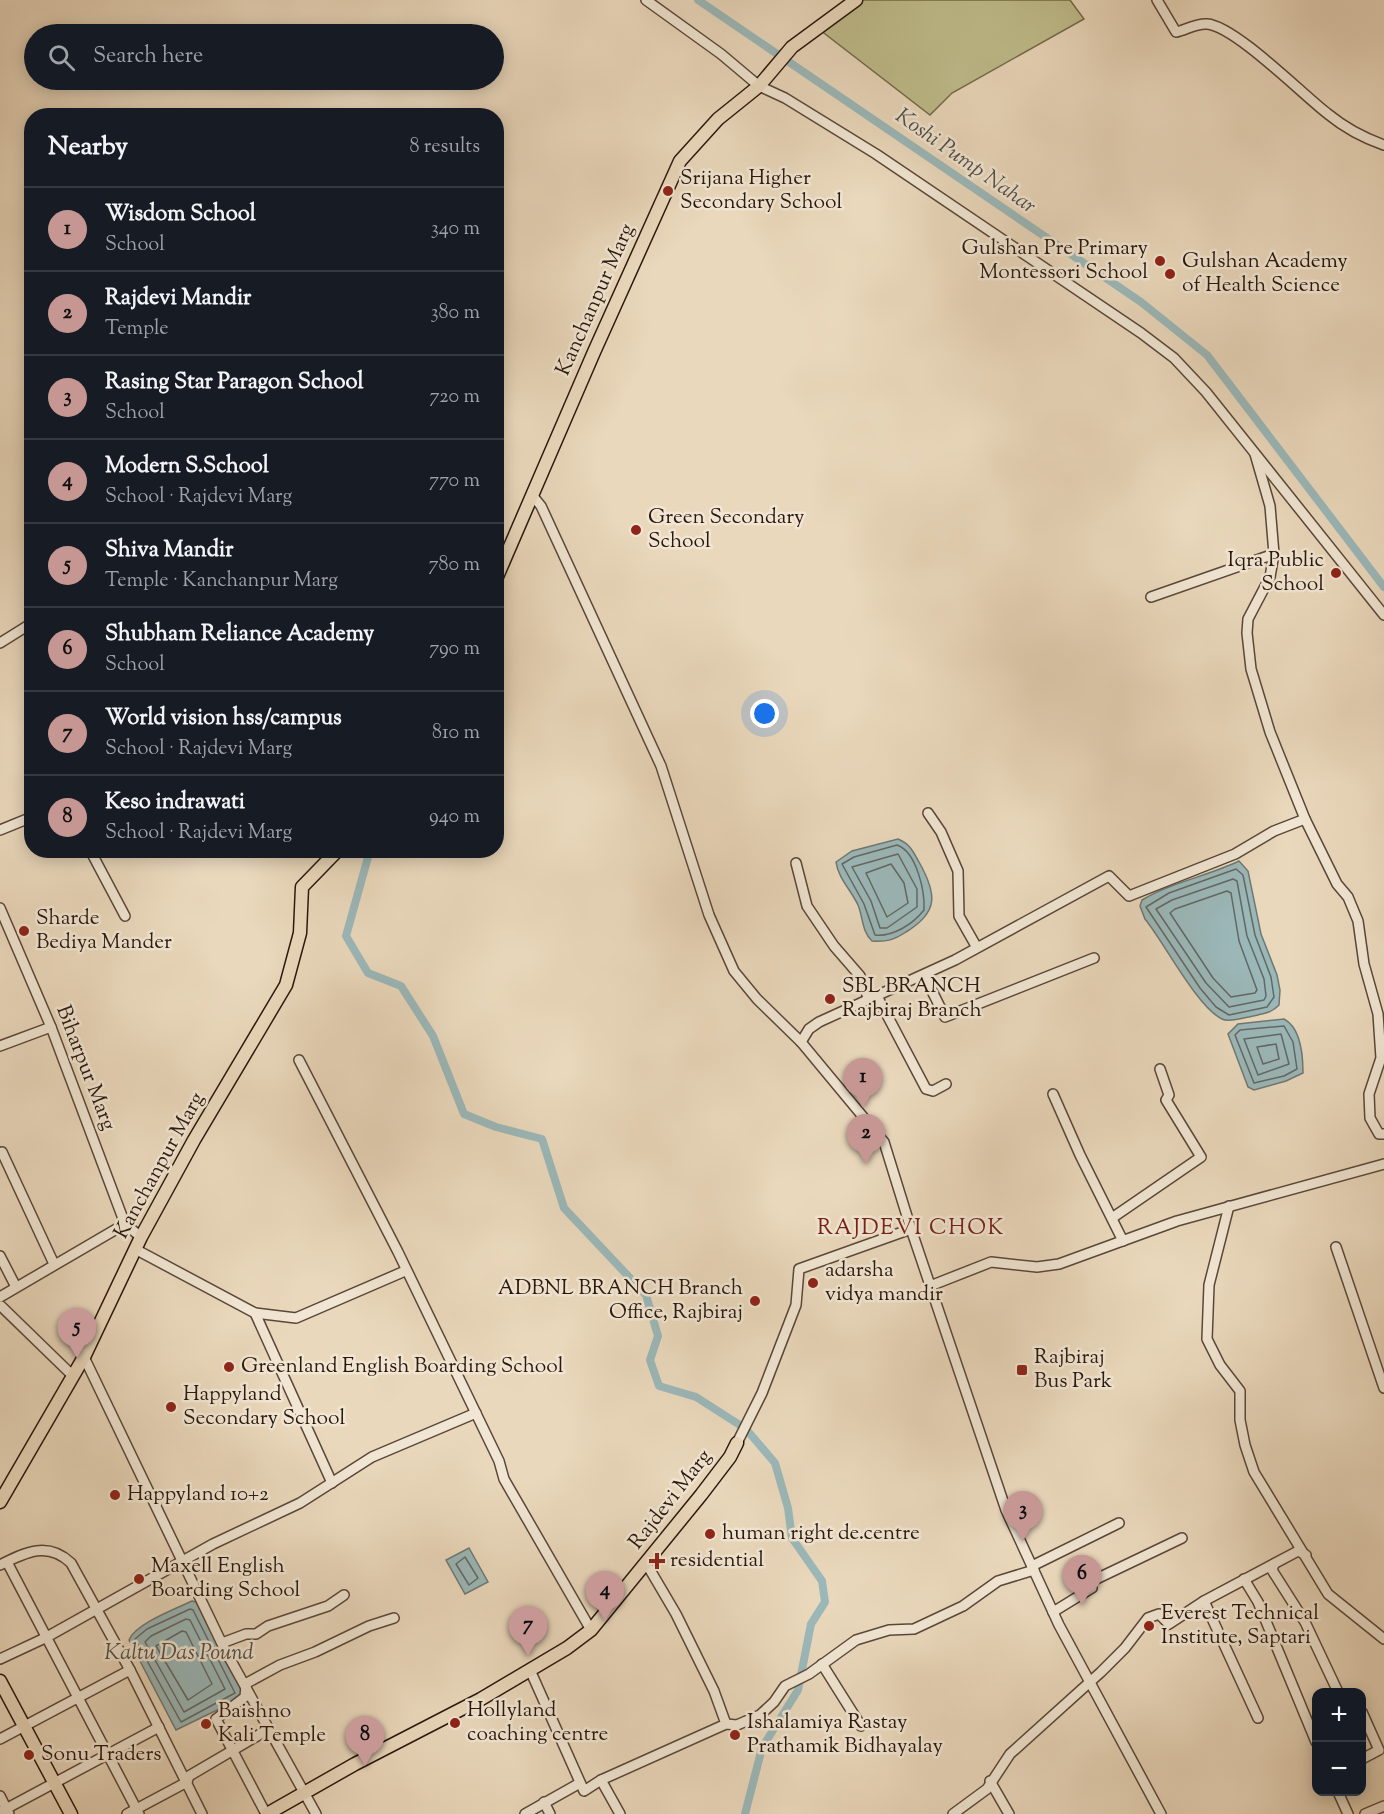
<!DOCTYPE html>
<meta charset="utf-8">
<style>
:root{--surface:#171b24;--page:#20242c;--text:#f1f3f6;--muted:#9ea1a6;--line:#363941;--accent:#c59692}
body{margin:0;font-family:"Sorts Mill Goudy",serif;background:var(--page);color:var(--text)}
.controls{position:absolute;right:18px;bottom:18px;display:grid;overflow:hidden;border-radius:12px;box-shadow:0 3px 15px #0003}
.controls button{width:54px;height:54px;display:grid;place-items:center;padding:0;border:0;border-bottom:2px solid var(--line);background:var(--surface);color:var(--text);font:30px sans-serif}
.you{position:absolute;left:765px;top:714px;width:21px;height:21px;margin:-15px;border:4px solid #fff;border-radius:50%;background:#1a73e8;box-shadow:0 0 0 9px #1a73e833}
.badge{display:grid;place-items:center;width:39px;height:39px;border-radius:50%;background:var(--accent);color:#111;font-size:20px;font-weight:700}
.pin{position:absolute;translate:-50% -50px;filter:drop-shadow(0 2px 3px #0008)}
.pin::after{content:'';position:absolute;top:32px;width:21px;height:18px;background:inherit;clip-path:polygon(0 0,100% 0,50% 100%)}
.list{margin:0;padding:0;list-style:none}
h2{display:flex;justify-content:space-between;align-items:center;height:78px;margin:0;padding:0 24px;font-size:26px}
h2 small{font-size:20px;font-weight:400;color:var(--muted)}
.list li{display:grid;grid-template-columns:39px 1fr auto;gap:18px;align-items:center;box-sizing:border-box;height:84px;padding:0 24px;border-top:2px solid var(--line)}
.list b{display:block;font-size:22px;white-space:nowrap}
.list p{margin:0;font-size:20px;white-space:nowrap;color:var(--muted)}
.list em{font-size:20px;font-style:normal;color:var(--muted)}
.icon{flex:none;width:33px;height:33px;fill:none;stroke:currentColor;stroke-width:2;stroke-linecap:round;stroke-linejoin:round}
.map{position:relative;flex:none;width:1384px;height:1814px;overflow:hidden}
.search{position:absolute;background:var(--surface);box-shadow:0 3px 15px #0003;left:24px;top:24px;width:480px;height:66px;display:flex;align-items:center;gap:15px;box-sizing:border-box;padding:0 21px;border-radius:33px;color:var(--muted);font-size:22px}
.panel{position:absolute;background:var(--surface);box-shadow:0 3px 15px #0003;left:24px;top:108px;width:480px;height:750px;border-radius:24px}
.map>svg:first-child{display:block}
.green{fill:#bfbc8b;stroke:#746a4c;stroke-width:1.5}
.water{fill:#9bb8b9;stroke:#6e7874;stroke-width:1.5}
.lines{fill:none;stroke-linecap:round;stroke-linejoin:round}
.shore{stroke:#626863;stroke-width:1.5}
.canal{stroke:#9bb8b9;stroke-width:8}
.minor-casing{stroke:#5a4739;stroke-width:12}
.major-casing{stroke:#2a170d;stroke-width:15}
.minor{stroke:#f1e6d3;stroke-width:9}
.major{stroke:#ead8bc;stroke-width:12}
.poi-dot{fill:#8f2418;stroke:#f1e6d3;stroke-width:2}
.labels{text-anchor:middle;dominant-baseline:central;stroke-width:5;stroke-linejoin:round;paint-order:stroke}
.poi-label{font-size:21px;fill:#2a170d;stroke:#f1e6d3;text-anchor:start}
.street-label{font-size:21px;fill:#2a170d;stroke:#f1e6d3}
.water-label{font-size:22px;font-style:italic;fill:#524f49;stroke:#f1e6d3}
.neighbourhood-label{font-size:22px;letter-spacing:1.5px;fill:#7a1f14;stroke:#f1e6d3}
</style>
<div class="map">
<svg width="1384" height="1814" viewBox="0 0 1384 1814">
<rect width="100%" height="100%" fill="#ead8bc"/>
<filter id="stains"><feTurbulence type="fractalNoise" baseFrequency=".00333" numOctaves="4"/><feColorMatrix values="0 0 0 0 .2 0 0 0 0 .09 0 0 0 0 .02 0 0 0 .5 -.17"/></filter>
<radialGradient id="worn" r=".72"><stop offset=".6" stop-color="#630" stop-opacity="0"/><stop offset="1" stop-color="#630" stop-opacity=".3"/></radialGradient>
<polygon class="green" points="856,0 1070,0 1084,19 952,93 930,115 820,30"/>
<g class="water">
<path d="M 898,839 C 910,844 913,851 919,862 C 937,894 939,912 906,932 C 894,940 887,942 872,941 C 862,932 863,917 858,905 C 851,890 838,878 836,862 L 852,851 Z"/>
<path d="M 1239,861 L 1248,871 L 1261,934 L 1277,975 L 1280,990 L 1279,1005 C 1271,1014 1260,1014 1249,1017 C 1241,1018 1229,1023 1222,1019 C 1197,1007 1164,942 1145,919 L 1140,906 L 1142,900 C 1172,882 1208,876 1239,861 Z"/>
<path d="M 1284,1019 C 1301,1028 1303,1055 1303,1073 L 1286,1081 L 1254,1090 L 1248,1087 L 1228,1034 L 1238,1024 Z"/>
<polygon points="469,1548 488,1582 465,1594 446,1560"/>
<path d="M 192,1601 L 196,1602 L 243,1693 L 242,1698 L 176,1730 L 129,1640 C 135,1624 175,1609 192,1601 Z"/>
</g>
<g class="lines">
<g class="shore">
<path d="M 897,845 C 917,852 925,892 924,910 C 913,924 893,937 875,935 L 864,904 L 842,864 L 854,857 Z"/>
<polygon points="898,854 917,889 917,907 887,928 880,928 871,901 852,867"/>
<polygon points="891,864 904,883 908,903 887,917 866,873"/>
<polygon points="1236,869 1243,875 1255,935 1271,977 1274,997 1267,1007 1229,1015 1216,1007 1200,988 1146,907 1169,893"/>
<polygon points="1233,879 1237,881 1247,936 1264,979 1266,996 1264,1000 1229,1007 1206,983 1156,909 1172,900"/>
<polygon points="1227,891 1231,893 1239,941 1257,990 1255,993 1231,997 1213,978 1170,913 1175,909"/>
<polygon points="1284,1026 1293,1042 1297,1069 1284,1076 1254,1083 1235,1035 1240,1030"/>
<polygon points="1281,1034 1289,1064 1258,1075 1244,1039"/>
<polygon points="1276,1044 1279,1059 1263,1064 1257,1047"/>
<polygon points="465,1557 478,1578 469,1585 456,1564"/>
<polygon points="190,1609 193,1610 235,1693 181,1722 135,1639 147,1629"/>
<polygon points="186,1619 190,1620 225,1689 184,1712 145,1642 151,1636"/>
<polygon points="182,1631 186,1632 212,1684 188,1700 156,1646"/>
</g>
<g class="canal">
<polyline points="698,0 1141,302 1207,355 1384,587"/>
<polyline points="370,850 346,936 368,973 401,986 433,1036 464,1114 496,1127 542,1139 564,1208 646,1295 658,1336 650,1360 659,1386 696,1397 746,1429 775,1463 788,1508 792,1538 822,1581 825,1602 811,1624 798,1690 762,1748 745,1814"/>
</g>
<defs>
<g id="minor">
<polyline points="646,0 721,54 759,86 785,98 876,154 1141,333 1174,358 1206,392 1384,615"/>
<path d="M 1157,0 L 1176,32 C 1186,30 1196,23 1207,24 C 1235,26 1303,95 1328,114 C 1345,128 1364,138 1384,145"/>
<polyline points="1255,454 1270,506 1274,554 1270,577 1248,619 1247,633 1251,669 1270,732 1305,819 1337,884 1348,897 1358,921 1364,964 1378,1014 1381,1058 1369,1094 1370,1118 1379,1134 1384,1134"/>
<polyline points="532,495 541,506 661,766 709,915 734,971 757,999 801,1042 884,1142 911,1229 1006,1510 1059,1625 1161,1814"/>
<polyline points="1151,597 1274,554"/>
<polyline points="0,643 32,623"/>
<polyline points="928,813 941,832 958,871 959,916 976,946"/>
<polyline points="0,830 32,817"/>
<polyline points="90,850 125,916"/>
<polyline points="796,863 807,906 834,946 860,976 869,1000"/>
<polyline points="0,908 51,1027 125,1224 141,1237"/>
<polyline points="924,975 945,1017 1094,958"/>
<polyline points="877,996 926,1089 933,1091 946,1084"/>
<polyline points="801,1042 809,1029 819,1022 955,960 1109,876 1129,896 1235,854 1274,831 1305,819"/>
<polyline points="0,1046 51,1027"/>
<polyline points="299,1060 398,1252 499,1461 504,1479 591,1630"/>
<polyline points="1053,1094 1080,1155 1123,1241"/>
<polyline points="2,1152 54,1264"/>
<polyline points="1229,1206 1209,1285 1207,1339 1220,1365 1240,1391 1240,1420 1245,1445 1254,1472 1328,1594 1384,1639"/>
<polyline points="1112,1218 1201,1157 1166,1100 1169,1095 1160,1069"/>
<polyline points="1336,1247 1384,1388"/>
<polyline points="135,1249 255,1313 296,1318 405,1271"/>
<polyline points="0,1256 16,1287"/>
<polyline points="930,1286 991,1262 1037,1267 1059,1264 1177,1221 1384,1164"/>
<polyline points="0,1297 125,1224"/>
<polyline points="1,1306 73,1376"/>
<polyline points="255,1313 332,1483"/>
<polyline points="84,1357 225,1650 316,1814"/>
<polyline points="737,1443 762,1393 796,1305 799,1269 911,1229"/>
<polyline points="7,1562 139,1814"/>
<polyline points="1274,1564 1272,1570 1305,1622 1338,1692"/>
<path d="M 0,1565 C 26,1552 48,1541 71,1563 L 130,1670 L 202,1814"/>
<polyline points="1032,1566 1119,1523"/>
<polyline points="1244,1579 1258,1602 1316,1742"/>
<polyline points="1204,1601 1258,1718"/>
<polyline points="1053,1612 1092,1588 1090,1582 1182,1538"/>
<polyline points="222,1643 246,1634 256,1634 268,1626 328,1606 344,1595"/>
<polyline points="0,1659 45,1638 213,1544 300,1503 372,1457 476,1413"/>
<polyline points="822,1664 861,1726"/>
<polyline points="530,1670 584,1791 601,1780 726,1724 714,1691 676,1614 646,1563"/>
<polyline points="245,1684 280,1665 315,1652 369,1626 394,1618"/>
<polyline points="246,1685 245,1697 216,1719 266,1814"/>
<polyline points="1362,1712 1379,1750 1362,1759"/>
<polyline points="726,1724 737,1725 760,1715 774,1702 785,1686 809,1674 856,1640 889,1630 914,1629 963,1606 998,1581 1034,1570"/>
<polyline points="0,1739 130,1670"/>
<polyline points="601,1780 620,1814"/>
<polyline points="990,1781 1009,1814"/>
<polyline points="1338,1792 1348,1814"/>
<polyline points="0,1796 9,1814"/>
<polyline points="544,1802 550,1814"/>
<polyline points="0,1812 159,1727"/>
<polyline points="127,1814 187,1782 189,1776 269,1729"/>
<polyline points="525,1814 580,1783"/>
<polyline points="953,1814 987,1789 1010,1754 1101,1672 1125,1648 1148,1618 1159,1614 1169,1624 1204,1601 1298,1551 1306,1555"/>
<polyline points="1365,1814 1384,1806"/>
</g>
<g id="major">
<polyline points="496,579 594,352 680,161 718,119 759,86 792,47 856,0"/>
<polyline points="0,1502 84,1357 141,1237 194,1140 286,985 300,933 302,887 338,850"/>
<polyline points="0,1681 71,1814"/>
<polyline points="267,1814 355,1764 481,1699 567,1648 591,1630 701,1495 730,1457 737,1443"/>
</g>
</defs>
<use href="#minor" class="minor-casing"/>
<use href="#major" class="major-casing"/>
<use href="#minor" class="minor"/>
<use href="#major" class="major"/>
</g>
<g class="poi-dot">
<circle cx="668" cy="191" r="6"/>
<circle cx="1160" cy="261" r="6"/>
<circle cx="1170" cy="274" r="6"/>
<circle cx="636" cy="530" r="6"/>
<circle cx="1336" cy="573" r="6"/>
<circle cx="24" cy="931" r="6"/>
<circle cx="830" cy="999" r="6"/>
<circle cx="813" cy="1283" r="6"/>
<circle cx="755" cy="1301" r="6"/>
<circle cx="229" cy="1367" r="6"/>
<rect x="1016" y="1364" width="12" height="12" rx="3"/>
<circle cx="171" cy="1407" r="6"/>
<circle cx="115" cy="1495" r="6"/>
<circle cx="710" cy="1534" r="6"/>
<path d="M654 1552h6v6h6v6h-6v6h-6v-6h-6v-6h6z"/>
<circle cx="139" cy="1579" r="6"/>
<circle cx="1149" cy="1626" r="6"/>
<circle cx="455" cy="1723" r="6"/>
<circle cx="206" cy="1724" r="6"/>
<circle cx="735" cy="1735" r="6"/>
<circle cx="29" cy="1755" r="6"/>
</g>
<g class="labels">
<g class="poi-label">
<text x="680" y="179">Srijana Higher<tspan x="680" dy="24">Secondary School</tspan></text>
<text x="1148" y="249" text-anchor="end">Gulshan Pre Primary<tspan x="1148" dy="24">Montessori School</tspan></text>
<text x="1182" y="262">Gulshan Academy<tspan x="1182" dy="24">of Health Science</tspan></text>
<text x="648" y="518">Green Secondary<tspan x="648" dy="24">School</tspan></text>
<text x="1324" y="561" text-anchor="end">Iqra Public<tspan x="1324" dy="24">School</tspan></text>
<text x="36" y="919">Sharde<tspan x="36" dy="24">Bediya Mander</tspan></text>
<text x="842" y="987">SBL BRANCH<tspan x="842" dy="24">Rajbiraj Branch</tspan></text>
<text x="825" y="1271">adarsha<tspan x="825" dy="24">vidya mandir</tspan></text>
<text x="743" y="1289" text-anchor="end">ADBNL BRANCH Branch<tspan x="743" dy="24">Office, Rajbiraj</tspan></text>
<text x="1034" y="1358">Rajbiraj<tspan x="1034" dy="24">Bus Park</tspan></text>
<text x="241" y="1367">Greenland English Boarding School</text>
<text x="183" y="1395">Happyland<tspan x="183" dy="24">Secondary School</tspan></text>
<text x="127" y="1495">Happyland 10+2</text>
<text x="722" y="1534">human right de.centre</text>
<text x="670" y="1561">residential</text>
<text x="151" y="1567">Maxell English<tspan x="151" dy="24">Boarding School</tspan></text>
<text x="1161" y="1614">Everest Technical<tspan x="1161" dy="24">Institute, Saptari</tspan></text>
<text x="467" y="1711">Hollyland<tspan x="467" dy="24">coaching centre</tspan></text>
<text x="218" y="1712">Baishno<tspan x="218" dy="24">Kali Temple</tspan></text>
<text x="747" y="1723">Ishalamiya Rastay<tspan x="747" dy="24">Prathamik Bidhayalay</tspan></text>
<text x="41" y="1755">Sonu Traders</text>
</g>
<g class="street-label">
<text transform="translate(596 300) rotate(-66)">Kanchanpur Marg</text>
<text transform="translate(85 1068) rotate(69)">Biharpur Marg</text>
<text transform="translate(160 1166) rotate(-61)">Kanchanpur Marg</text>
<text transform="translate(671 1500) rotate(-52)">Rajdevi Marg</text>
</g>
<g class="water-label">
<text transform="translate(965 162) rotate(35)">Koshi Pump Nahar</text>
<text x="179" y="1654">Kaltu Das Pound</text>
</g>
<g class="neighbourhood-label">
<text x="911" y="1229">RAJDEVI CHOK</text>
</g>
</g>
<rect width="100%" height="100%" filter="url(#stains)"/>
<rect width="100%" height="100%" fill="url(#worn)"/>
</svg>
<div class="controls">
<button>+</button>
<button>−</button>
</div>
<div class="you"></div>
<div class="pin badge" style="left:863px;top:1108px">1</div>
<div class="pin badge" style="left:866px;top:1164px">2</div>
<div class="pin badge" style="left:1023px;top:1541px">3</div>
<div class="pin badge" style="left:605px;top:1621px">4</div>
<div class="pin badge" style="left:77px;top:1358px">5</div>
<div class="pin badge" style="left:1082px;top:1605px">6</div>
<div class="pin badge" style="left:528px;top:1656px">7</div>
<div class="pin badge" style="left:365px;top:1766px">8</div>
<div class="search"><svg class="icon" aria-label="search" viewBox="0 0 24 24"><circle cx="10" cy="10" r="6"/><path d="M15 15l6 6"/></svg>Search here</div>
<section class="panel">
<h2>Nearby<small>8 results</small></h2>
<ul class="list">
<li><span class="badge">1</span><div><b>Wisdom School</b><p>School</p></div><em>340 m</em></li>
<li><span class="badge">2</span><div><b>Rajdevi Mandir</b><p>Temple</p></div><em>380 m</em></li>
<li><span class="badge">3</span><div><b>Rasing Star Paragon School</b><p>School</p></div><em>720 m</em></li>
<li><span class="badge">4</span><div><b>Modern S.School</b><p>School · Rajdevi Marg</p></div><em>770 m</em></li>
<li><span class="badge">5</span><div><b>Shiva Mandir</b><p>Temple · Kanchanpur Marg</p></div><em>780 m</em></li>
<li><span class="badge">6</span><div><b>Shubham Reliance Academy</b><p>School</p></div><em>790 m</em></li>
<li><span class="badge">7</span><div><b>World vision hss/campus</b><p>School · Rajdevi Marg</p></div><em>810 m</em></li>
<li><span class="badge">8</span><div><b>Keso indrawati</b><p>School · Rajdevi Marg</p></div><em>940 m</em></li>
</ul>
</section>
</div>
